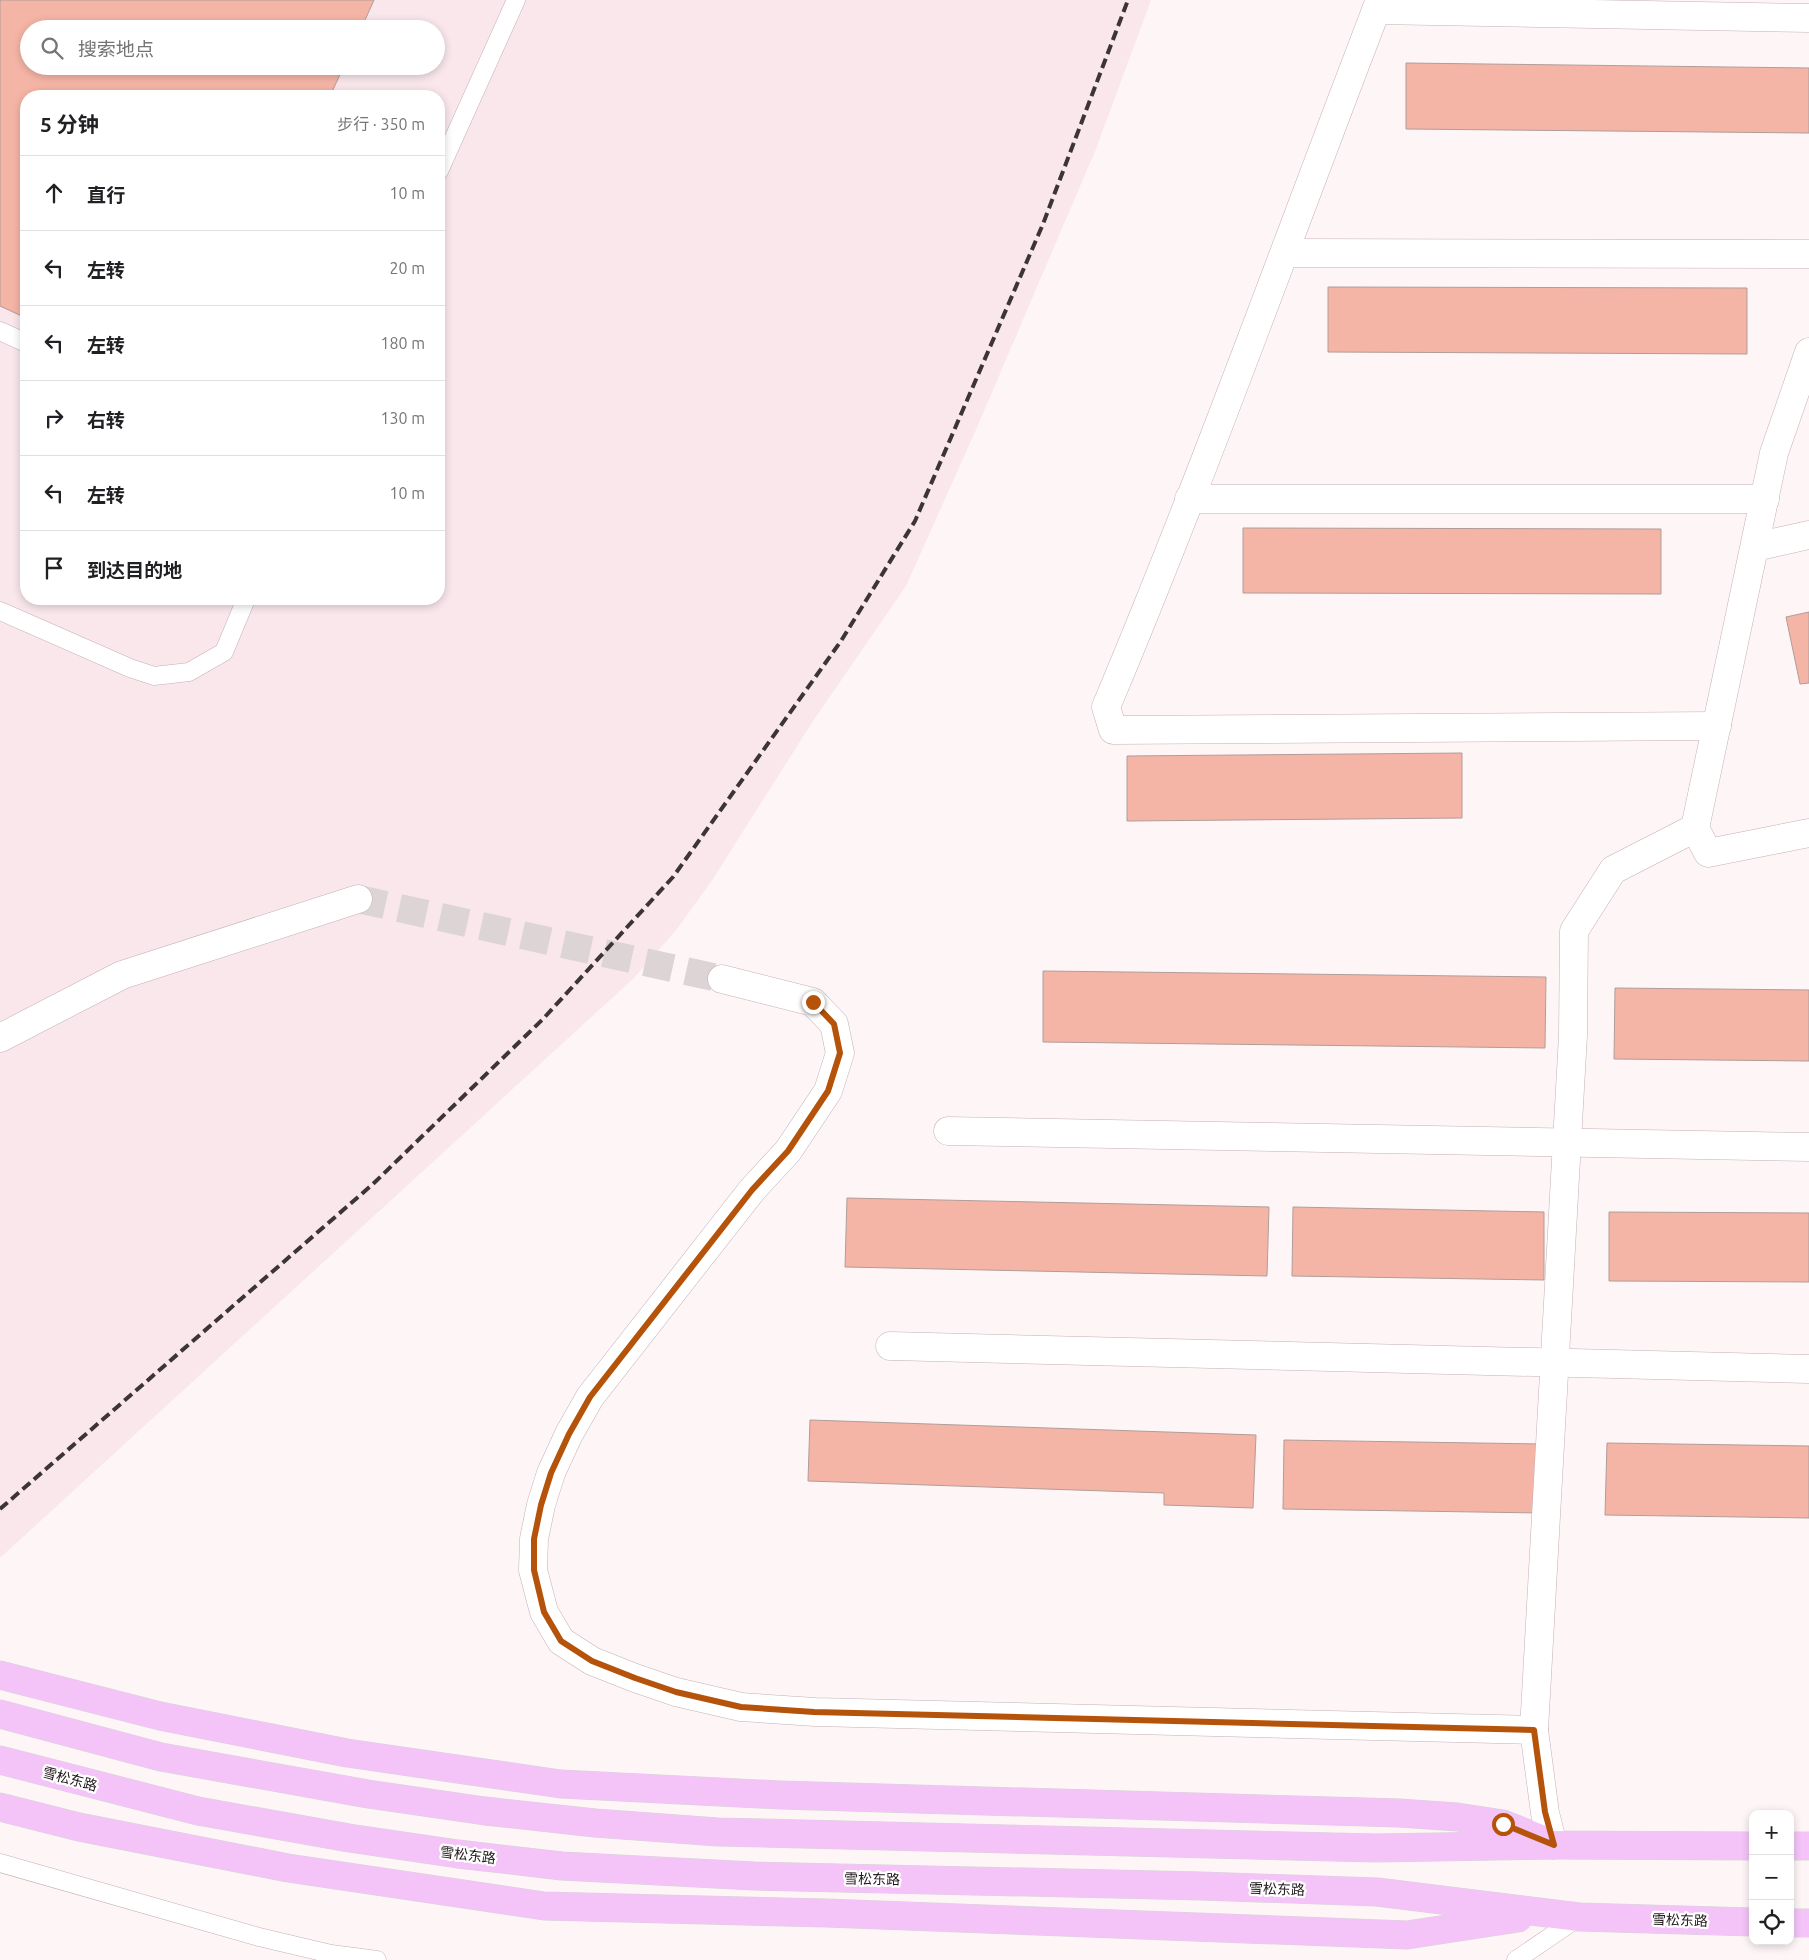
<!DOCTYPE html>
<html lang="zh">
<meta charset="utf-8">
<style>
:root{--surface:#fff;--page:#f6f6f6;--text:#202124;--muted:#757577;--line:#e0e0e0}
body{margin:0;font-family:Ubuntu,"Noto Sans SC",sans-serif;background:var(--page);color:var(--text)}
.controls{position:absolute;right:15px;bottom:15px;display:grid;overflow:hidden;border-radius:10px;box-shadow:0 2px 8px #0003}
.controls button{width:45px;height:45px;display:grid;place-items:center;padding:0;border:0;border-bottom:1px solid var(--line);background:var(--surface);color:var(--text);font:25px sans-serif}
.stop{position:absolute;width:15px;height:15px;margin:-11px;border:4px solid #b45309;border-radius:50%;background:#fff}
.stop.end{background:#b45309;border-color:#fff;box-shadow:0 1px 5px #0008}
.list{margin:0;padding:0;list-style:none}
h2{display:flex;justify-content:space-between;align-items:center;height:65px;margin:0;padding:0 20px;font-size:21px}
h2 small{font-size:16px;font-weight:400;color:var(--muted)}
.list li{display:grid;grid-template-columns:32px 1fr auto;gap:15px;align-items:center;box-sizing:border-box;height:75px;padding:0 20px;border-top:1px solid var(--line)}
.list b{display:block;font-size:19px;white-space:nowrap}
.list em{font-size:16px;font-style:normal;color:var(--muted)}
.icon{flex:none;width:28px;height:28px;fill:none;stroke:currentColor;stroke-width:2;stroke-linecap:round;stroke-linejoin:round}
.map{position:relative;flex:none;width:1809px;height:1960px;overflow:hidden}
.search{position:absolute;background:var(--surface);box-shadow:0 2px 8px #0003;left:20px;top:20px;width:425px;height:55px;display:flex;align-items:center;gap:12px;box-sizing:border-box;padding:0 18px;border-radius:28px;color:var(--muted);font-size:19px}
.panel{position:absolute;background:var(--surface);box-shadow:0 2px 8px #0003;left:20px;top:90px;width:425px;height:515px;border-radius:20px}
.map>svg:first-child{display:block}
.built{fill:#f9e7ec;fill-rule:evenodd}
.building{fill:#f5b5a6;stroke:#b19c98}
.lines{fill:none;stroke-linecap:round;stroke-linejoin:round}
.minor-tunnel{stroke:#ddd4d6;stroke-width:28;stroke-dasharray:28 14;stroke-linecap:butt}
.service-casing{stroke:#c5b0b6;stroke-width:19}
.minor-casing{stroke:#c5b0b6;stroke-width:29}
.primary-casing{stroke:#d7d5d6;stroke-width:29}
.service{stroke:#fff;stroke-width:18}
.minor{stroke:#fff;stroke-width:28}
.primary{stroke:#f4c4f9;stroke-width:28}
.rail{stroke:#3c3436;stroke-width:4;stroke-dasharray:10 5;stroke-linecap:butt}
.route{stroke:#b45309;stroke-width:6}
.labels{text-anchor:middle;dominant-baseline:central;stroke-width:4.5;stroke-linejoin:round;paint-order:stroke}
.street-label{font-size:14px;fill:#20181a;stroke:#fff}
</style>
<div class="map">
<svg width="1809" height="1960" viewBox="0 0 1809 1960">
<rect width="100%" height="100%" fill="#fef5f7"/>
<path class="built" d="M 0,0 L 1151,0 L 1096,149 L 975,432 L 906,586 L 811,724 L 713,879 L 677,929 L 634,978 L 0,1558 ZM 29,29 L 436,29 L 436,66 L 29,66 ZM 26,96 L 439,96 L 439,599 L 26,599 Z"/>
<g class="building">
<polygon points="0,0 374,0 361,29 29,29 29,66 344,66 330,96 26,96 26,318 0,306"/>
<polygon points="1406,63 1809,68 1809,133 1406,129"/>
<polygon points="1328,287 1747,288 1747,354 1328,352"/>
<polygon points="1243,528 1661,529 1661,594 1243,593"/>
<polygon points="1809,612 1809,683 1800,684 1786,617"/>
<polygon points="1462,753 1462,818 1127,821 1127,756"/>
<polygon points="1043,971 1546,977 1545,1048 1043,1042"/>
<polygon points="1615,988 1809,990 1809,1061 1614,1059"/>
<polygon points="847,1198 1269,1207 1267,1276 845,1267"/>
<polygon points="1293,1207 1544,1212 1544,1280 1292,1276"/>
<polygon points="1609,1212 1809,1213 1809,1282 1609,1281"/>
<polygon points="810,1420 1256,1435 1253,1508 1164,1505 1164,1493 808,1481"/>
<polygon points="1284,1440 1542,1444 1540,1513 1283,1509"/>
<polygon points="1607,1443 1809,1446 1809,1518 1605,1515"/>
</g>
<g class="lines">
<polyline class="minor-tunnel" points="358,899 722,979"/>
<defs>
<g id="service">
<polyline points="439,171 516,0"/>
<polyline points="0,331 26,343"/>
<polyline points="0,611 130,668 154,676 189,672 224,652 246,599"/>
<polyline points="0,1863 259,1937 331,1954 377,1960"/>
<polyline points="1516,1960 1579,1917"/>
</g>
<g id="minor">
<path d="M 1380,0 C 1289,236 1204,474 1106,707 L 1113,730 L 1717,726"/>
<polyline points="1376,10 1809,18"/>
<polyline points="1285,253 1809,254"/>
<polyline points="1809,352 1774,453 1695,828 1708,853 1809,833"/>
<polyline points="1189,499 1765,499"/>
<polyline points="1755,547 1809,535"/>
<polyline points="722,979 813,1002 834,1024 840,1053 828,1091 788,1151 752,1190 590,1397 569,1434 551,1473 541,1505 534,1539 533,1570 544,1612 561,1641 592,1661 635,1678 676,1692 741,1707 815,1712 1534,1730 1545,1813 1553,1845"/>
<polyline points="0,1038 122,975 358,899"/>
<polyline points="948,1131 1809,1147"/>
<polyline points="890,1346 1809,1369"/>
<polyline points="1534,1730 1573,1035 1574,931 1613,870 1695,828"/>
</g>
<g id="primary">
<polyline points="0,1675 160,1716 347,1753 561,1784 781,1795 1399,1813 1457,1817 1503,1824 1543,1840"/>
<polyline points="0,1714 161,1757 368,1794 485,1811 595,1823 718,1832 1376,1848 1553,1845 1753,1846"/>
<polyline points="0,1760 198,1811 349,1838 458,1854 562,1866 754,1876 1202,1886 1377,1892 1579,1917 1753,1922"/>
<polyline points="0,1807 79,1827 288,1868 544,1906 827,1913 1407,1935 1518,1918"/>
<polyline points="1790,1846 1809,1846"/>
<polyline points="1790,1923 1809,1923"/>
</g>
</defs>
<use href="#service" class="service-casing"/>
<use href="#minor" class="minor-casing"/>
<use href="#primary" class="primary-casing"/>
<use href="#service" class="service"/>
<use href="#minor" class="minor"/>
<use href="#primary" class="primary"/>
<polyline class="rail" points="0,1509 373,1184 543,1019 673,877 841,641 915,521 1043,224 1128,0"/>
</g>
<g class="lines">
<polyline class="route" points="813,1002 834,1024 840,1053 828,1091 788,1151 752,1190 590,1397 569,1434 551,1473 541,1505 534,1539 534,1570 544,1612 561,1641 592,1661 635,1678 676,1692 741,1707 814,1712 1534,1730 1545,1812 1554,1845 1503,1824"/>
</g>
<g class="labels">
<g class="street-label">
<text transform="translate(70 1779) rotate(15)">雪松东路</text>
<text transform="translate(468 1855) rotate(7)">雪松东路</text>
<text transform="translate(872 1879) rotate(1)">雪松东路</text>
<text transform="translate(1277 1889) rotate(2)">雪松东路</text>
<text transform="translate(1680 1920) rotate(2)">雪松东路</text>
</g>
</g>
</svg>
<div class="controls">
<button>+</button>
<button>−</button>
<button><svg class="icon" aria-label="locate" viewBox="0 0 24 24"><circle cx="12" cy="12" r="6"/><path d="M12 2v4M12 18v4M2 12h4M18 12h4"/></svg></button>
</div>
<div class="stop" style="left:1503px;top:1824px"></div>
<div class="stop end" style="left:813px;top:1002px"></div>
<div class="search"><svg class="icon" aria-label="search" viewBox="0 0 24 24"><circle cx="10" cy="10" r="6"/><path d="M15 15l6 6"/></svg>搜索地点</div>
<section class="panel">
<h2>5 分钟<small>步行 · 350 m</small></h2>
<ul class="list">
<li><svg class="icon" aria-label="ahead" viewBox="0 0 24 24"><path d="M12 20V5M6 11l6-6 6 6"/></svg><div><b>直行</b></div><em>10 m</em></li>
<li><svg class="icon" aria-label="left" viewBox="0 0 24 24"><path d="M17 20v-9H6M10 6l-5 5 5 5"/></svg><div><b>左转</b></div><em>20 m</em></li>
<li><svg class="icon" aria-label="left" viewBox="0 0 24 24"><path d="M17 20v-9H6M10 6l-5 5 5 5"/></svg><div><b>左转</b></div><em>180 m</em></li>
<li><svg class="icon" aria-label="right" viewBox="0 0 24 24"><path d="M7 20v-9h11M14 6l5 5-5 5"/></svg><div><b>右转</b></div><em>130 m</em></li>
<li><svg class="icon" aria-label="left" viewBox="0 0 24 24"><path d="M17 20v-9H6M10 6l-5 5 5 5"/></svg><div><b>左转</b></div><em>10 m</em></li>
<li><svg class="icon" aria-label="arrive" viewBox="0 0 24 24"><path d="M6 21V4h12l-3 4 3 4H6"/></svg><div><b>到达目的地</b></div></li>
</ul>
</section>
</div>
